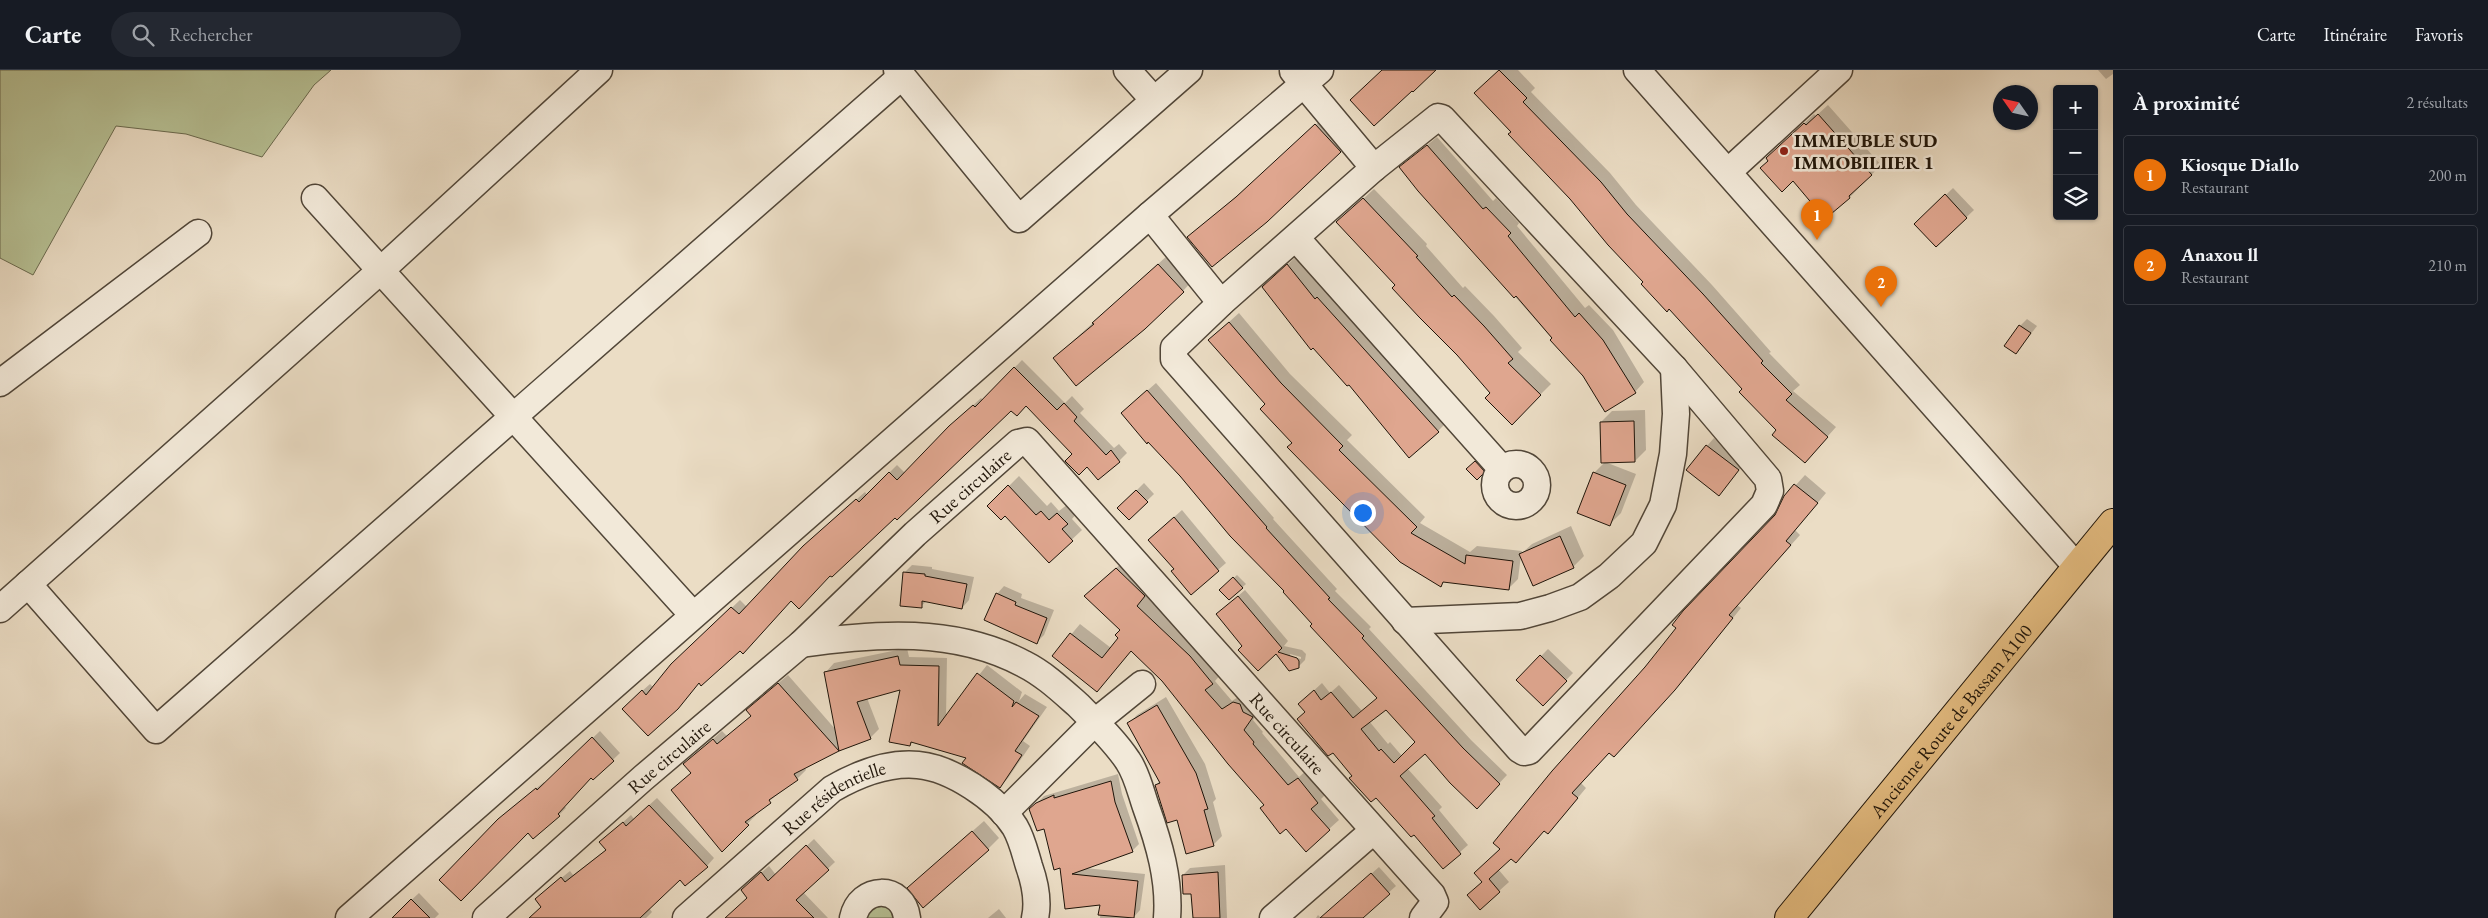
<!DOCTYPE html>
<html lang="fr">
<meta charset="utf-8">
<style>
:root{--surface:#171b24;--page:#242831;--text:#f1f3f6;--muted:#9ea1a6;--line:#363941;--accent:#c59692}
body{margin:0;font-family:"EB Garamond",serif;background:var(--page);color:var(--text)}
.controls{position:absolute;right:15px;top:15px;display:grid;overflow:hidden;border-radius:5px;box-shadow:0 1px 4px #0004}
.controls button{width:45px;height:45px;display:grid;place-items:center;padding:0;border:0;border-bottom:1px solid var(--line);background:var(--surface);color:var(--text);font:25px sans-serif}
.compass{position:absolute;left:1993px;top:15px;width:45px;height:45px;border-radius:50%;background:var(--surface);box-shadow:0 1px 4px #0004;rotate:304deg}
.you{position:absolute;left:1362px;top:442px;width:18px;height:18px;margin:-12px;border:4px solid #fff;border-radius:50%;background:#1a73e8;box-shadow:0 0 0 8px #1a73e833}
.badge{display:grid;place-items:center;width:32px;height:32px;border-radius:50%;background:var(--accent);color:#fff;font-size:16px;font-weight:700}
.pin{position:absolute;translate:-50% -41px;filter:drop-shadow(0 1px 2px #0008)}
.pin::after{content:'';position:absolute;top:26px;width:18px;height:15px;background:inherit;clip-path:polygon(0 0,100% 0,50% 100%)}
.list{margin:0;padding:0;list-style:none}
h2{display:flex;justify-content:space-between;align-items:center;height:65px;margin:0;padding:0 20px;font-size:21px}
h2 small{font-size:16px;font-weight:400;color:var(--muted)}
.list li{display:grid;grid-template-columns:32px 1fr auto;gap:15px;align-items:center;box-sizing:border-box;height:80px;margin:0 10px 10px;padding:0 10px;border:1px solid var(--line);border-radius:5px}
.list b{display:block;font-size:19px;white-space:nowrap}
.list p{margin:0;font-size:16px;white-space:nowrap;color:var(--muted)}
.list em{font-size:16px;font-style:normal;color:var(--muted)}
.icon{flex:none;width:28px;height:28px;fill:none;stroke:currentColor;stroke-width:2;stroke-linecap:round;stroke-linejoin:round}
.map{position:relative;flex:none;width:2113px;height:848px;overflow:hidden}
header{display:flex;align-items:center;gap:30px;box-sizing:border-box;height:70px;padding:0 25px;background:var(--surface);border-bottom:1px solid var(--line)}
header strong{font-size:24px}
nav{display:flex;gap:28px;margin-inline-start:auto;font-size:18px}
.search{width:350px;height:45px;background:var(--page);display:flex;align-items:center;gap:12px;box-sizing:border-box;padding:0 18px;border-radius:28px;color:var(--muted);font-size:19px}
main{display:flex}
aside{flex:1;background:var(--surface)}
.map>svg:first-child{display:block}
.green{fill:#b7c195;stroke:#6a6a4f}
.shadow{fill:#0003;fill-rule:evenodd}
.building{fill:#dfa68f;stroke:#1e1409;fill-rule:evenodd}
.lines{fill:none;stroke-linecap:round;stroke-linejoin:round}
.minor-casing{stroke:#514638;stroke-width:29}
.major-casing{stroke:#1e1409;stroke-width:30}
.minor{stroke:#f2e9d9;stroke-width:26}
.major{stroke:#e6be82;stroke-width:28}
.poi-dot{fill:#8f2418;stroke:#f2e9d9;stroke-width:2}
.labels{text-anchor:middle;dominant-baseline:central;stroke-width:5;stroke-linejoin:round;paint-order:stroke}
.poi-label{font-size:19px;font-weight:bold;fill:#1e1409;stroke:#f2e9d9;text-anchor:start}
.street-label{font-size:19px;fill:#1e1409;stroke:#f2e9d9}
</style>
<header>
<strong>Carte</strong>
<div class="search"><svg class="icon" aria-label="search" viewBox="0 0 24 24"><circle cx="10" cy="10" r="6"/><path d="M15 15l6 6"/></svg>Rechercher</div>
<nav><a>Carte</a><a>Itinéraire</a><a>Favoris</a></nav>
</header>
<main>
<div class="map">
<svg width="2113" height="848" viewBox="0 0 2113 848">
<rect width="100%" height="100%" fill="#ebddc5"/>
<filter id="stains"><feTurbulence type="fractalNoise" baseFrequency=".004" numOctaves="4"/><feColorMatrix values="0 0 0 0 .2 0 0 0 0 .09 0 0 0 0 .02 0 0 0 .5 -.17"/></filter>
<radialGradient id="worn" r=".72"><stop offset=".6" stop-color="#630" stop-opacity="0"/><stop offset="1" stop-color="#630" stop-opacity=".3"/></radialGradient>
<g class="green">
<polygon points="0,0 331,0 314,15 262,87 186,64 116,56 33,205 0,188"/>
<polygon points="887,833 897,848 860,848 862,842"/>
</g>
<g class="shadow">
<polygon points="1500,0 1518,0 1535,18 1531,22 1610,103 1636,135 1712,215 1771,282 1769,283 1800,315 1793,321 1836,357 1805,392 1744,319 1645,212 1512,62 1485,14"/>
<polygon points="2098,0 2113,0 2113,4 2106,9"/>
<polygon points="1828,35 1881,95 1850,127 1825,147 1793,109 1770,90 1777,79 1814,44 1816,46"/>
<polygon points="1327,44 1351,70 1266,151 1189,167 1285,84"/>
<polygon points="1437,67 1493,131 1496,128 1519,153 1517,156 1585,238 1589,235 1613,260 1644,312 1635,322 1584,305 1401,97"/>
<polygon points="1953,118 1974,140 1936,176 1916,154"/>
<polygon points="1374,119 1427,174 1426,176 1463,218 1465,216 1494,246 1522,278 1518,282 1551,314 1512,353 1492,323 1338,152"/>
<polygon points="1168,185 1192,211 1183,221 1054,288"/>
<polygon points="1298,185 1448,351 1438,361 1274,207"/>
<polygon points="1239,243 1290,304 1352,365 1347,370 1425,447 1420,453 1470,482 1477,476 1522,481 1521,484 1532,474 1571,456 1584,486 1573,497 1521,485 1518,509 1508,519 1445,511 1441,515 1293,373 1219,261"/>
<polygon points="2027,249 2037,256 2016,283 2020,256"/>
<polygon points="1022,290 1065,333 1072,326 1084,339 1080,343 1114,378 1119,374 1127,383 1119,391 1087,395 1073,384 1026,334 1011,339 831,504 791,529 740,579 700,612 631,631 650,614 654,618 681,586 740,530 747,537 812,468 865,422 867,425 897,395 905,403 958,349 981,328 983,330"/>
<path d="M 1156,313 L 1274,448 L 1273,449 L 1337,519 L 1335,521 L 1371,557 L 1369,559 L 1471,670 L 1507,705 L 1477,737 L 1425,682 L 1407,698 L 1442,737 L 1439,740 L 1468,775 L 1443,797 L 1414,763 L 1354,706 L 1306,641 L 1308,626 L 1322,613 L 1330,623 L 1339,615 L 1362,641 L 1378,628 L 1286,521 L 1231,465 L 1149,370 L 1131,335 ZM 1386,638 L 1417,672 L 1402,686 L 1390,672 L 1388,674 L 1369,651 Z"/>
<polygon points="1645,340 1646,380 1635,391 1601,352 1612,341"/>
<polygon points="1714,368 1745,393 1719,424 1707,376"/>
<polygon points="1479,389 1487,398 1477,408 1468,399"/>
<polygon points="1605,392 1636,404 1621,443 1610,454 1594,403"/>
<polygon points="1805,405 1826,423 1795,460 1800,465 1737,535 1741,538 1684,609 1623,676 1610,682 1581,713 1586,718 1557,753 1544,760 1498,799 1509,812 1499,821 1468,825 1483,811 1501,778 1646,598 1776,446 1785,427"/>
<polygon points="1019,406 1047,436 1051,432 1059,441 1068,434 1077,443 1072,449 1082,460 1049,491 1005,444 989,436"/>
<polygon points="1144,413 1154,424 1129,448 1119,438"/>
<polygon points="1182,440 1226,493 1191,523 1156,463"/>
<polygon points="1126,489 1154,516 1146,525 1199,577 1222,603 1215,611 1232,631 1244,623 1262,637 1253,650 1263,662 1262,663 1299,707 1308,699 1327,723 1321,729 1339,750 1329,759 1266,734 1162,610 1132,580 1107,610 1054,585 1080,554 1111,578 1120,568 1121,560 1085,526"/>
<polygon points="912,495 932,497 932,499 974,507 969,530 962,538 927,531 921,536 905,502"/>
<polygon points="1237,505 1246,514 1229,529 1221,520"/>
<polygon points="1004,516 1022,524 1021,528 1054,540 1044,565 1036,573 997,524"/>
<path d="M 1245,520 L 1288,571 L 1284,576 L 1302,580 L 1306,584 L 1305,590 L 1298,597 L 1276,582 L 1244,576 L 1224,538 ZM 1290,584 L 1301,587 L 1301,589 L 1290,586 Z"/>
<polygon points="907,578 909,587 947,588 946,647 987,595 1022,622 1019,631 1025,624 1047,637 1023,671 1030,676 1008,708 1000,717 968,687 914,671 910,675 902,618 867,628 879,659 870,668 839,680 805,698 806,700 797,709 754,743 756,745 722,780 692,702 685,694 722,661 727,666 752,646 756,632 788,605 836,660 826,602 834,593"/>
<polygon points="1548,579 1573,603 1543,634 1518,610"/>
<polygon points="1166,627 1205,694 1216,729 1213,732 1222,766 1213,775 1177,748 1156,715 1160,711 1128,654 1137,645"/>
<polygon points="600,661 620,683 593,709 591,706 564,736 566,738 559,745 507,742 544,712 545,714"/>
<polygon points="1118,704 1122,724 1139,774 1132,781 1085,798 1145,804 1140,840 1133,848 1100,848 1101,834 1061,797 1045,757 1030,740 1044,726"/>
<polygon points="657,728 714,788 707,796 680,808 649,838 652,842 646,848 530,848 542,837 544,822 570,801 573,805 607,779 609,765 631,745 634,749"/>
<polygon points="984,751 999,768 988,779 920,807"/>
<polygon points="814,769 835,792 803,822 828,848 726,848 749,827 749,813 769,796 776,805"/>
<polygon points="1225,795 1227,848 1194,848 1192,822 1183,805 1190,798"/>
<polygon points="1379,797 1396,816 1360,848 1316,848 1318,845 1321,848"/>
<polygon points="419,823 439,844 435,848 392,848"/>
<polygon points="999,839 1006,848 988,848"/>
</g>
<g class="building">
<polygon points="1382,0 1436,0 1413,22 1412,21 1374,56 1350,30"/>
<polygon points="1499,0 1527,28 1523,32 1601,112 1627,144 1703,224 1763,291 1761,293 1792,324 1786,330 1828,367 1805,393 1772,365 1776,360 1739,322 1742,319 1669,239 1667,242 1641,214 1643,212 1608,175 1570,129 1508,64 1511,62 1474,23"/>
<polygon points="1818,44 1872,105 1849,126 1850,128 1825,149 1793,111 1782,122 1760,98 1768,91 1766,88 1804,53 1806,55"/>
<polygon points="1315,54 1341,82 1267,152 1212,197 1187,167 1236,127"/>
<polygon points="1427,75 1483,139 1486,137 1511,163 1508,166 1575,247 1579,243 1603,270 1636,323 1605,342 1583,306 1550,270 1552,268 1516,226 1514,228 1418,121 1399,97"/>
<polygon points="1945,124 1967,148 1936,177 1914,154"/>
<polygon points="1363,128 1418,186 1416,187 1452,227 1454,225 1484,256 1513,289 1508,293 1541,325 1512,355 1485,328 1490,323 1457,285 1419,247 1392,218 1395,215 1336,152"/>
<polygon points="1158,194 1184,222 1145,259 1076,316 1053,288 1094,254 1092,253"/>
<polygon points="1287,194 1315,229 1317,227 1439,362 1409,388 1349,315 1347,316 1313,278 1311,280 1262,217"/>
<polygon points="1229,252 1281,313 1343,376 1339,380 1417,457 1411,463 1465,494 1466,485 1513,491 1509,520 1443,512 1441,517 1400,492 1287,377 1292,373 1260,339 1265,334 1208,270"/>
<polygon points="2019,255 2031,263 2016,284 2004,276"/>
<polygon points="1014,297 1057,340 1064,333 1077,347 1074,351 1106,385 1111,380 1120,392 1098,410 1087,397 1079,405 1065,391 1072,384 1026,336 1017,346 1011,341 897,450 895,448 832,507 830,506 799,539 791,531 743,584 740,581 701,616 699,613 678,639 648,666 622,639 642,620 646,625 671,594 731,537 739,544 803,476 856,429 859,432 889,402 897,410 949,356 973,335 975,337"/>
<path d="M 1147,320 L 1267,457 L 1266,458 L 1330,528 L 1328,529 L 1364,566 L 1362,568 L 1463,678 L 1500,714 L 1477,739 L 1450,713 L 1425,684 L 1400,706 L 1435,746 L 1432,748 L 1461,784 L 1443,799 L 1414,765 L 1411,767 L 1376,728 L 1371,732 L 1349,708 L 1352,706 L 1333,683 L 1328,686 L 1297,649 L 1305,642 L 1298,634 L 1314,620 L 1321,630 L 1331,622 L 1353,648 L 1377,628 L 1310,556 L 1312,554 L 1283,522 L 1284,521 L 1230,466 L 1180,406 L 1148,372 L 1147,374 L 1121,343 ZM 1386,640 L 1415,672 L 1394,693 L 1381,679 L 1379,681 L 1361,659 Z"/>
<polygon points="1634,351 1635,392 1601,393 1600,352"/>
<polygon points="1706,375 1739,400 1719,426 1686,400"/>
<polygon points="1475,391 1485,402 1477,410 1466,399"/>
<polygon points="1593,402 1626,415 1610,456 1577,443"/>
<polygon points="1794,414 1818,433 1786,471 1791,475 1729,545 1733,548 1675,620 1614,687 1609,683 1572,723 1578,728 1548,764 1544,761 1516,793 1511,789 1489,809 1500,822 1480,840 1467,825 1482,812 1474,803 1500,779 1493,773 1552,701 1645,597 1676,558 1672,555 1683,541 1775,445 1784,426"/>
<polygon points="1008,415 1036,445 1041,441 1049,450 1057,443 1068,454 1062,459 1073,471 1049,493 1005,446 1001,450 987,436"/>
<polygon points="1136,420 1148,432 1129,450 1117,438"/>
<polygon points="1174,447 1219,501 1191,525 1171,501 1174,499 1148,470"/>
<polygon points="1560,466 1574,498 1533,516 1519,484"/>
<polygon points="1116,498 1145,526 1137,536 1190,586 1213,614 1205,620 1222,639 1233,632 1240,634 1243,642 1253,647 1244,660 1254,672 1253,674 1288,715 1298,708 1318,733 1311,739 1330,760 1306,782 1286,759 1280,764 1260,738 1264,735 1228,694 1162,611 1131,581 1097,622 1052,586 1070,563 1102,588 1118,568 1115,565 1120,560 1084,526"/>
<polygon points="903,502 925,504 925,506 967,514 962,539 922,531 922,538 900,536"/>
<polygon points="1233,507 1243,518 1229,530 1219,520"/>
<polygon points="996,523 1016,532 1015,535 1047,548 1037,574 984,550"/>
<polygon points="1238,526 1282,578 1278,582 1297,588 1299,591 1299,598 1289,601 1276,584 1258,601 1238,580 1242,576 1216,544"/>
<polygon points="1540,585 1567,611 1543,636 1516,610"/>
<polygon points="898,586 900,595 939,596 938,656 977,603 1014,631 1012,637 1016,632 1039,646 1015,681 1022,685 1000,718 962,693 966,688 911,672 910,676 889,672 900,620 857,632 871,669 839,681 824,602"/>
<polygon points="778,613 839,681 794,704 798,710 769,730 771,733 745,752 749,755 722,782 671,720 691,703 683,694 713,669 717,674 751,646 746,640"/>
<polygon points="1157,635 1196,703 1208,739 1204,740 1214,776 1186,784 1177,750 1167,753 1155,715 1160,713 1127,653"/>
<polygon points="592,667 614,691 593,710 591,708 558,744 560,746 533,769 528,763 461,831 439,810 498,749 536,718 537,720"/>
<polygon points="1111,711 1115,732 1133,782 1072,804 1138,811 1134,848 1098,845 1100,835 1065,839 1060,798 1054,800 1044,759 1037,761 1029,739 1036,733 1054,725 1054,728"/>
<polygon points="649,735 708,797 685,816 680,810 640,848 529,848 541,837 535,829 561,807 565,812 606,780 599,772 623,752 626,756"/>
<polygon points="972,761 989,780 923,838 907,818"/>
<polygon points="806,775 829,800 796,830 814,848 725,848 747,828 741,820 761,802 768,811"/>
<polygon points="1218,802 1220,848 1193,848 1191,824 1183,824 1182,805"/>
<polygon points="1371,803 1390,824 1363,848 1320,848"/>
<polygon points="411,829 430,848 392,848"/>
</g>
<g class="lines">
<defs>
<g id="minor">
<polyline points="897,0 1019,149 1189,0"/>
<polyline points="1127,0 1154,30"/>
<polyline points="1637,0 2077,497"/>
<polyline points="1293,1 1374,98"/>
<polygon points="1438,47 1442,48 1674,298 1768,409 1770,421 1764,435 1529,681 1524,682 1519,679 1174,289 1174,278 1221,233 1374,98"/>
<polyline points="1729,101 1839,0"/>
<polyline points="315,128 693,545"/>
<polyline points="1150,145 1221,233"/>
<polyline points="1296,168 1502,399"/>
<polyline points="0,313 198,163"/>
<circle cx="1516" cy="415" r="21"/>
<polyline points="28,514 156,660 902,6"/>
<polyline points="0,539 380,201 599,0"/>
<polyline points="1405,551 1520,546 1550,538 1580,527 1609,506 1644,473 1663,435 1673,384 1676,344 1674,298"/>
<path d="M 801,574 C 875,563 955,557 1024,594 C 1044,604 1061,620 1078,635 C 1095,652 1115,671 1128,691 C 1137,704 1141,723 1146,737 C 1159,773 1170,810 1167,848"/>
<polyline points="1004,743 1095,652 1142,614"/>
<polyline points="349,848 1150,145 1320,0"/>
<path id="s1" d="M 486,848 L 643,708 L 801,574 L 915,464 L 1018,373 L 1027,371 L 1432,825 L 1435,832 L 1423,848"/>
<path id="s2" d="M 686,848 L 832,719 C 858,704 887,692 918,695 C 951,698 997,728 1015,757 C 1022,769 1025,783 1029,796 C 1035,813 1039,830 1035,848"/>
<path d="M 853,848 C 860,815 903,814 907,848"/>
<polyline points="1273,848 1373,761"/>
</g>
<g id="major">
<path id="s3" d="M 1789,848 L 2113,453"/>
</g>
</defs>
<use href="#minor" class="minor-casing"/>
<use href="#major" class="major-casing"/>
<use href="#minor" class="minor"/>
<use href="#major" class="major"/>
</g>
<circle class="poi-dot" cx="1784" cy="81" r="5"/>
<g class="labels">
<g class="poi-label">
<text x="1794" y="70">IMMEUBLE SUD<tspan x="1794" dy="22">IMMOBILIIER 1</tspan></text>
</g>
<g class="street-label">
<text stroke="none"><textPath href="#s1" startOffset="649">Rue circulaire</textPath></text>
<text stroke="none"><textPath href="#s3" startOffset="255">Ancienne Route de Bassam A100</textPath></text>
<text stroke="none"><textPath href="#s1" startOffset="1114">Rue circulaire</textPath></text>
<text stroke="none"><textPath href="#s1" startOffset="244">Rue circulaire</textPath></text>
<text stroke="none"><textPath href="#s2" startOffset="192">Rue résidentielle</textPath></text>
</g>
</g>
<rect width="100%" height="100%" filter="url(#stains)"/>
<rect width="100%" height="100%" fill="url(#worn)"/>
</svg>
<div class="controls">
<button>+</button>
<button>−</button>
<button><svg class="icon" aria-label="layers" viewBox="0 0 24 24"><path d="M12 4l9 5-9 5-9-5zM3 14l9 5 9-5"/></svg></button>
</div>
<svg class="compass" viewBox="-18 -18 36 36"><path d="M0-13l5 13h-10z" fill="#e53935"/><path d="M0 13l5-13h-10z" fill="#9ea1a6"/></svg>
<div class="you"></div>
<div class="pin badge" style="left:1817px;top:170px;background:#e8710a">1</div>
<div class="pin badge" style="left:1881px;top:237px;background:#e8710a">2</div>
</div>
<aside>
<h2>À proximité<small>2 résultats</small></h2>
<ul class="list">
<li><span class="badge" style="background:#e8710a">1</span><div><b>Kiosque Diallo</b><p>Restaurant</p></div><em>200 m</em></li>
<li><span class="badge" style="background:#e8710a">2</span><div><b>Anaxou ll</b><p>Restaurant</p></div><em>210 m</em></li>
</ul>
</aside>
</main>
